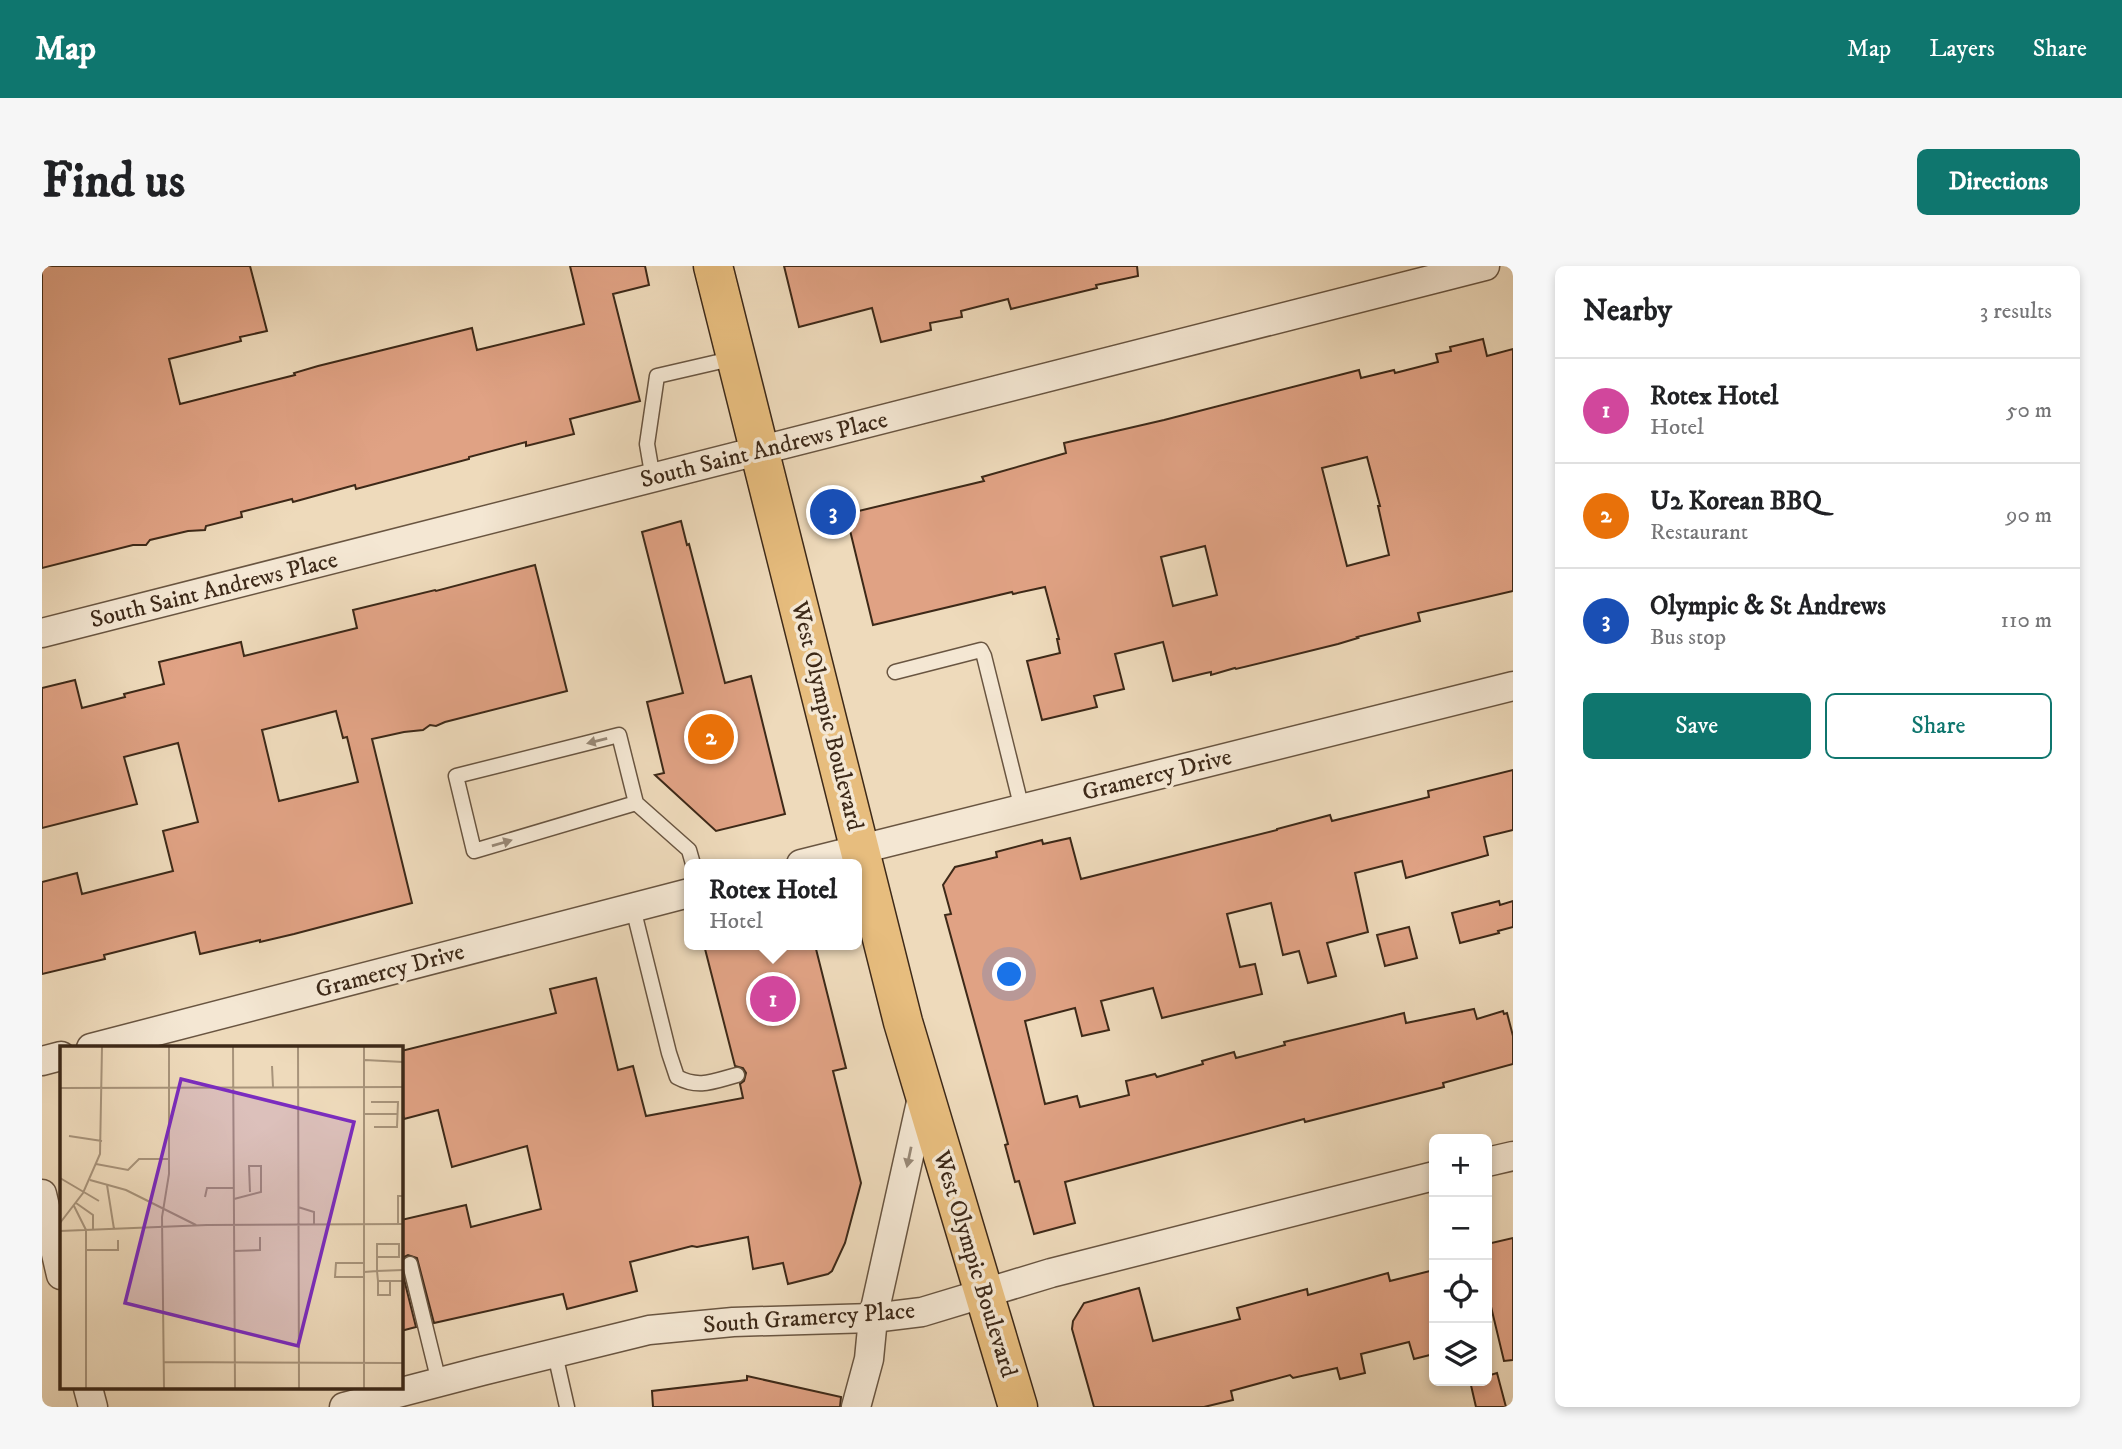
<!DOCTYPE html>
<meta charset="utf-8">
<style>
:root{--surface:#fff;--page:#f6f6f6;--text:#202124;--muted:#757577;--line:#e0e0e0;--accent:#0f766e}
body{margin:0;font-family:"IM FELL DW Pica",serif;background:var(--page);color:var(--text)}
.controls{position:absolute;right:21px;bottom:21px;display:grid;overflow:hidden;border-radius:10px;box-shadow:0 4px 10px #0003}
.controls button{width:63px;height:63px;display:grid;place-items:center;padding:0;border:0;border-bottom:2px solid var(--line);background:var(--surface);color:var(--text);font:35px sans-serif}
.you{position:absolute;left:968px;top:709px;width:24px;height:24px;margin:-18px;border:5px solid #fff;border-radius:50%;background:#1a73e8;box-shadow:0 0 0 10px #1a73e833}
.badge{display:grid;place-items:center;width:46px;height:46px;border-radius:50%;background:var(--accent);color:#fff;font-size:23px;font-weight:700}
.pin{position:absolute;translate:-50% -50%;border:4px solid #fff;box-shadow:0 2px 7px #0006}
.popup{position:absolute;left:642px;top:593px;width:178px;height:91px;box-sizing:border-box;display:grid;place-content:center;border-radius:10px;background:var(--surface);filter:drop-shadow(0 2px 5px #0005);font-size:23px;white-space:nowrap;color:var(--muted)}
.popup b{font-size:26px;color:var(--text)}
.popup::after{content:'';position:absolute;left:50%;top:100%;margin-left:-14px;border:14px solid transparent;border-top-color:var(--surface)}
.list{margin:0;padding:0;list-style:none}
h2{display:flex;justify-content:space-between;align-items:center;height:91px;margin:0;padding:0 28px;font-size:30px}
h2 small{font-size:23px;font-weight:400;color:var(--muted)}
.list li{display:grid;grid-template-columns:46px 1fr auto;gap:21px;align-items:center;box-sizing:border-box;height:105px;padding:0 28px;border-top:2px solid var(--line)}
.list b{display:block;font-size:26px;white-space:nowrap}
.list p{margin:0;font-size:23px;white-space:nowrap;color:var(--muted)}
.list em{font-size:23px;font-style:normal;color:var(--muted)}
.actions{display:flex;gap:14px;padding:21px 28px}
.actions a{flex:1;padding:16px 0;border:2px solid var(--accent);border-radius:10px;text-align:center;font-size:24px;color:var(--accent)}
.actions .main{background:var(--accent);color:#fff}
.icon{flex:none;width:38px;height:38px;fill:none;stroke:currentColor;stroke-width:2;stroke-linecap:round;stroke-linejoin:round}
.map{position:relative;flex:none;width:1471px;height:1141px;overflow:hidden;border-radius:10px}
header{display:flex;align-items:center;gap:42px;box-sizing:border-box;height:98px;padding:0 35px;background:var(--accent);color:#fff}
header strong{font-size:33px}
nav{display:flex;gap:38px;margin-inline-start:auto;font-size:24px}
.intro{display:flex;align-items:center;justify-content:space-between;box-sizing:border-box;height:168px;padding:0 42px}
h1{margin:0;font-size:49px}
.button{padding:18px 32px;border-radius:10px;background:var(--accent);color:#fff;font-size:24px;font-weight:700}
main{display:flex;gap:42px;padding:0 42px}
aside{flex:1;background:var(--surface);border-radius:10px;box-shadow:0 4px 10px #0003}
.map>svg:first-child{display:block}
.building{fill:#e0a284;stroke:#3d2918;stroke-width:2;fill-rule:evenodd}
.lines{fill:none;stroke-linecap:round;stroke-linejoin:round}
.lane-casing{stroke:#695541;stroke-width:17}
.street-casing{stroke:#695541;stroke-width:31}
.primary-casing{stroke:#3d2918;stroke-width:41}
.lane{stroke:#f4e7d3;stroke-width:14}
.street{stroke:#f4e7d3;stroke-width:28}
.primary{stroke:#e7bd7e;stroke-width:38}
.oneway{fill:#988876}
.labels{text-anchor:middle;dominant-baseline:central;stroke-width:7;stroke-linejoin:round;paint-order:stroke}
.street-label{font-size:24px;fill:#3d2918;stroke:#f4e7d3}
.inset-road{fill:none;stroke:#a7937a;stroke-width:2}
.view{fill:#7b2cbf;fill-opacity:0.15;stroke:#7b2cbf;stroke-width:3.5}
.inset-edge{fill:none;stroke:#3d2918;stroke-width:3.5}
</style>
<header>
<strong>Map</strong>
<nav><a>Map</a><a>Layers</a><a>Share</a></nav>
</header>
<div class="intro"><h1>Find us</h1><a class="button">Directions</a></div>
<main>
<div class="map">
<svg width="1471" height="1141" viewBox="0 0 1471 1141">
<rect width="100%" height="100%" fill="#eedabb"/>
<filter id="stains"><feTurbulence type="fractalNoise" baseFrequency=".00286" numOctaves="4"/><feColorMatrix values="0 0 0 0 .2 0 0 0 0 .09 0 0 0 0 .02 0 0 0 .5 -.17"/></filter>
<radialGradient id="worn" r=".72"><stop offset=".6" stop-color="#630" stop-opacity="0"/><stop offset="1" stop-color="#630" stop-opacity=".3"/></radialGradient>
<g class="building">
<polygon points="0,0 208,0 225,65 198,71 199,75 127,93 138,138 253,109 252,107 276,100 430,62 435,84 542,58 528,0 603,0 607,19 571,28 598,135 528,153 532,168 484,180 484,176 427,191 427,193 314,223 313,219 251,236 250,233 199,246 200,251 164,260 163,264 146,265 108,274 104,279 91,279 0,302"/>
<polygon points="742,0 1095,0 1096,10 1054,19 1055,22 969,43 966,33 919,45 920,51 888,57 889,64 839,76 830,42 757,61"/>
<path d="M 1441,73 L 1445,90 L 1471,83 L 1471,325 L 1376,347 L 1378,355 L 1315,371 L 1316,372 L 1296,378 L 1194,403 L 1193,402 L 1169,409 L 1169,406 L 1164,407 L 1131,415 L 1121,376 L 1073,388 L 1082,423 L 1052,430 L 1055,441 L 1000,454 L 985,395 L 1018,387 L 1015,373 L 1017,373 L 1003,321 L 971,328 L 970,326 L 831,359 L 804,248 L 942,215 L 940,211 L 1024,187 L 1022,177 L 1122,154 L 1317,104 L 1319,112 L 1352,104 L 1353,107 L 1396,96 L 1394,88 L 1409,85 L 1408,81 ZM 1325,191 L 1338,240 L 1336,240 L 1347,289 L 1305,300 L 1280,202 ZM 1163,280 L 1175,329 L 1131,340 L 1119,291 Z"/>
<polygon points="639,255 645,279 647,278 683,417 709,410 743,548 674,565 613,509 622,507 605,436 641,427 600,266"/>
<path d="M 493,299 L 525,425 L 403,456 L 394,460 L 388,459 L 381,464 L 362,466 L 330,473 L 370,637 L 252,668 L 218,676 L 218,674 L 158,688 L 153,666 L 62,689 L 63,693 L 0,708 L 0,616 L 35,607 L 40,628 L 131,605 L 121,565 L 156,556 L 136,477 L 82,491 L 95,538 L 0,562 L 0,422 L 33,414 L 40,442 L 83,431 L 82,428 L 122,418 L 117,396 L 199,376 L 202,390 L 315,362 L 311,344 L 393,324 L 394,325 ZM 294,445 L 301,472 L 305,471 L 316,516 L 237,535 L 220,464 Z"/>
<polygon points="1471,504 1471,564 1442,571 1446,589 1364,612 1360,595 1313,607 1326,666 1285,677 1294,710 1266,717 1257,685 1241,689 1229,637 1185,648 1198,701 1213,698 1220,728 1120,752 1111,722 1059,735 1067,764 1040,770 1033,742 983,755 1003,838 1035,830 1038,841 1087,829 1084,815 1113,808 1115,811 1161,798 1160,795 1192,786 1194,792 1243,779 1242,776 1362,747 1364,757 1432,743 1435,753 1461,745 1462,748 1465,747 1471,770 1471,798 1401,817 1402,821 1263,856 1262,853 1023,916 1033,957 992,968 977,915 973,916 963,879 966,878 903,649 909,648 901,619 913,601 955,591 954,586 1000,574 1001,578 1028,572 1039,613 1235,564 1235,563 1288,549 1290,555 1387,531 1386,525"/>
<polygon points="1457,635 1458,639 1471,635 1471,661 1456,665 1457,667 1418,677 1410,647"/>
<polygon points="1367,661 1375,692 1343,700 1335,669"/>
<polygon points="662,679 773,679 804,802 791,805 819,917 803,977 790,1005 786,1008 746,1018 741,997 711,1003 706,971 655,981 650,980 588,996 595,1025 525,1043 521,1028 392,1057 375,992 366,989 362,991 359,996 359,954 424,939 429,961 499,943 485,880 410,901 396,844 362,853 359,840 359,785 514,747 508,723 554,712 576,804 591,800 604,850 701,832 698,818 702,815 704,807 701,802 693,800"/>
<polygon points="1471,972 1471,1094 1462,1095 1445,1024 1445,978"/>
<polygon points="359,1001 374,1061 359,1065"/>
<polygon points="1392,1004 1392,1088 1372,1093 1367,1076 1319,1088 1323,1107 1298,1113 1295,1102 1251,1112 1248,1109 1189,1125 1191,1134 1162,1141 1052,1141 1030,1063 1031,1055 1042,1037 1097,1022 1111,1075 1198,1053 1195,1042 1265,1023 1266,1029 1346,1007 1348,1015"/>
<polygon points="1455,1107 1464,1141 1434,1141 1428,1115 1445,1115 1445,1110"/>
<polygon points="705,1110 799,1131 798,1141 611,1141 610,1125 705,1114"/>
</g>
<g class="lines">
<defs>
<g id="lane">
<polyline points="611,213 605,178 615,110 693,92"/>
<polyline points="853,406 939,384 942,390 980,543"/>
<polyline points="594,537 432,585 414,510 577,469 594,537 647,584 651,598"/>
<path d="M 591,642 L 627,787 L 635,811 C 657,823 672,815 695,809"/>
<polyline points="368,998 397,1116"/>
<polyline points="513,1088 525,1141"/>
</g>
<g id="street">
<polyline points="0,367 1443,0"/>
<polyline points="759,598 1471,420"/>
<polyline points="49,782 647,627"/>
<polyline points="0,795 19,790"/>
<polyline points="1445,896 1471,890"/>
<polyline points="0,928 19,1009"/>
<polyline points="46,1122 51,1141"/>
<polyline points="302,1141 440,1105 607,1064 691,1056 831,1052 880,1046 1009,1007 1392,910"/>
<polyline points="814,1141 827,1093 831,1052 881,827"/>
</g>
<polyline id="primary" points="671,0 861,756 976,1141"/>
</defs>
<use href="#lane" class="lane-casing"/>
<use href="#street" class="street-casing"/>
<use href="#primary" class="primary-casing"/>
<use href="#lane" class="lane"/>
<use href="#street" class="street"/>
<use href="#primary" class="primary"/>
</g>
<defs><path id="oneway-solid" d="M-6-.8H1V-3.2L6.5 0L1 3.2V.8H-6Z" transform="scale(1.75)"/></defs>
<g class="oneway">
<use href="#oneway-solid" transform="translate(555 475) rotate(166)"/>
<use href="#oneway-solid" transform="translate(460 577) rotate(-16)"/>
<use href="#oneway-solid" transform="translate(867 891) rotate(102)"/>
</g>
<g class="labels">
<g class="street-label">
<text transform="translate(722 184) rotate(-14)">South Saint Andrews Place</text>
<text transform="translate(172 324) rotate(-14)">South Saint Andrews Place</text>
<text transform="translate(785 450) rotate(76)">West Olympic Boulevard</text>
<text transform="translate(1115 509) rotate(-14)">Gramercy Drive</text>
<text transform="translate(348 705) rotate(-15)">Gramercy Drive</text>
<text transform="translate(933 998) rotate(73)">West Olympic Boulevard</text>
<text transform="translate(767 1052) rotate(-4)">South Gramercy Place</text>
</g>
</g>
<g transform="translate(18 780)">
<rect width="343" height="343" fill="#eedabb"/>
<path class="inset-road" d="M 173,1 L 175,342M 238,1 L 239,342M 305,14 L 343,16M 212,20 L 213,41M 0,42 L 343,41M 311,56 L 338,56 L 337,81 L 314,81M 305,68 L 337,68M 9,90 L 42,95M 36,118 L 68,124 L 79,113 L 109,113M 0,132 L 39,155M 30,134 L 66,144 L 136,179M 47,139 L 54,183M 145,151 L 147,142 L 174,142M 174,153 L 201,146 L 201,120 L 189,120 L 190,146M 16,157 L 33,169 L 33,183M 14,160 L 26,184M 238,161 L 254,166 L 254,178M 0,177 L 23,147 L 40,108 L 42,1M 338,178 L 338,150 L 343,150M 26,184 L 26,342M 0,185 L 147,179 L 343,178M 317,198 L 339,198 L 339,211 L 317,211 ZM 26,204 L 58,204 L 58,194M 174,205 L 200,204 L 200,191M 343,224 L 317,225 L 318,235 L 343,235M 304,226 L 317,225 L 317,211M 304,231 L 275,231 L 276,217 L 304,217M 318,235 L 318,249 L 330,249 L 330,235M 103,316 L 343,317M 104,342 L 102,171 L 109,128 L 109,1M 304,342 L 304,1"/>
<path class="view" d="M 121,33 L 294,76 L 238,300 L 65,257 Z"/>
<rect width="343" height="343" class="inset-edge"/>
</g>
<rect width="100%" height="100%" filter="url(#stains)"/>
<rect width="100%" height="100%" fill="url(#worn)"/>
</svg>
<div class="controls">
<button>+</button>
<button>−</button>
<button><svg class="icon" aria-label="locate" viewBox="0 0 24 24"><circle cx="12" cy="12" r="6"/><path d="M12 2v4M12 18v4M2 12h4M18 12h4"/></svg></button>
<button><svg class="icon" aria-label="layers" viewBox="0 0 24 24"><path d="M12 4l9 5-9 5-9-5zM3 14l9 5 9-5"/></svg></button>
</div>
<div class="you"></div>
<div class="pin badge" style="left:731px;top:733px;background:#d1479c">1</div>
<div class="popup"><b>Rotex Hotel</b>Hotel</div>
<div class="pin badge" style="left:669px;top:471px;background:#e8710a">2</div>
<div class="pin badge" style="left:791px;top:246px;background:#1a4fb4">3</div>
</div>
<aside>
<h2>Nearby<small>3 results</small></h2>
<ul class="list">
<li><span class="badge" style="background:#d1479c">1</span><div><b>Rotex Hotel</b><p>Hotel</p></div><em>50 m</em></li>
<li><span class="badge" style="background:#e8710a">2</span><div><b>U2 Korean BBQ</b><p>Restaurant</p></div><em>90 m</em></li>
<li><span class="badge" style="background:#1a4fb4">3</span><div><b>Olympic &amp; St Andrews</b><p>Bus stop</p></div><em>110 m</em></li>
</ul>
<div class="actions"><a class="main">Save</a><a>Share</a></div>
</aside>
</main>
